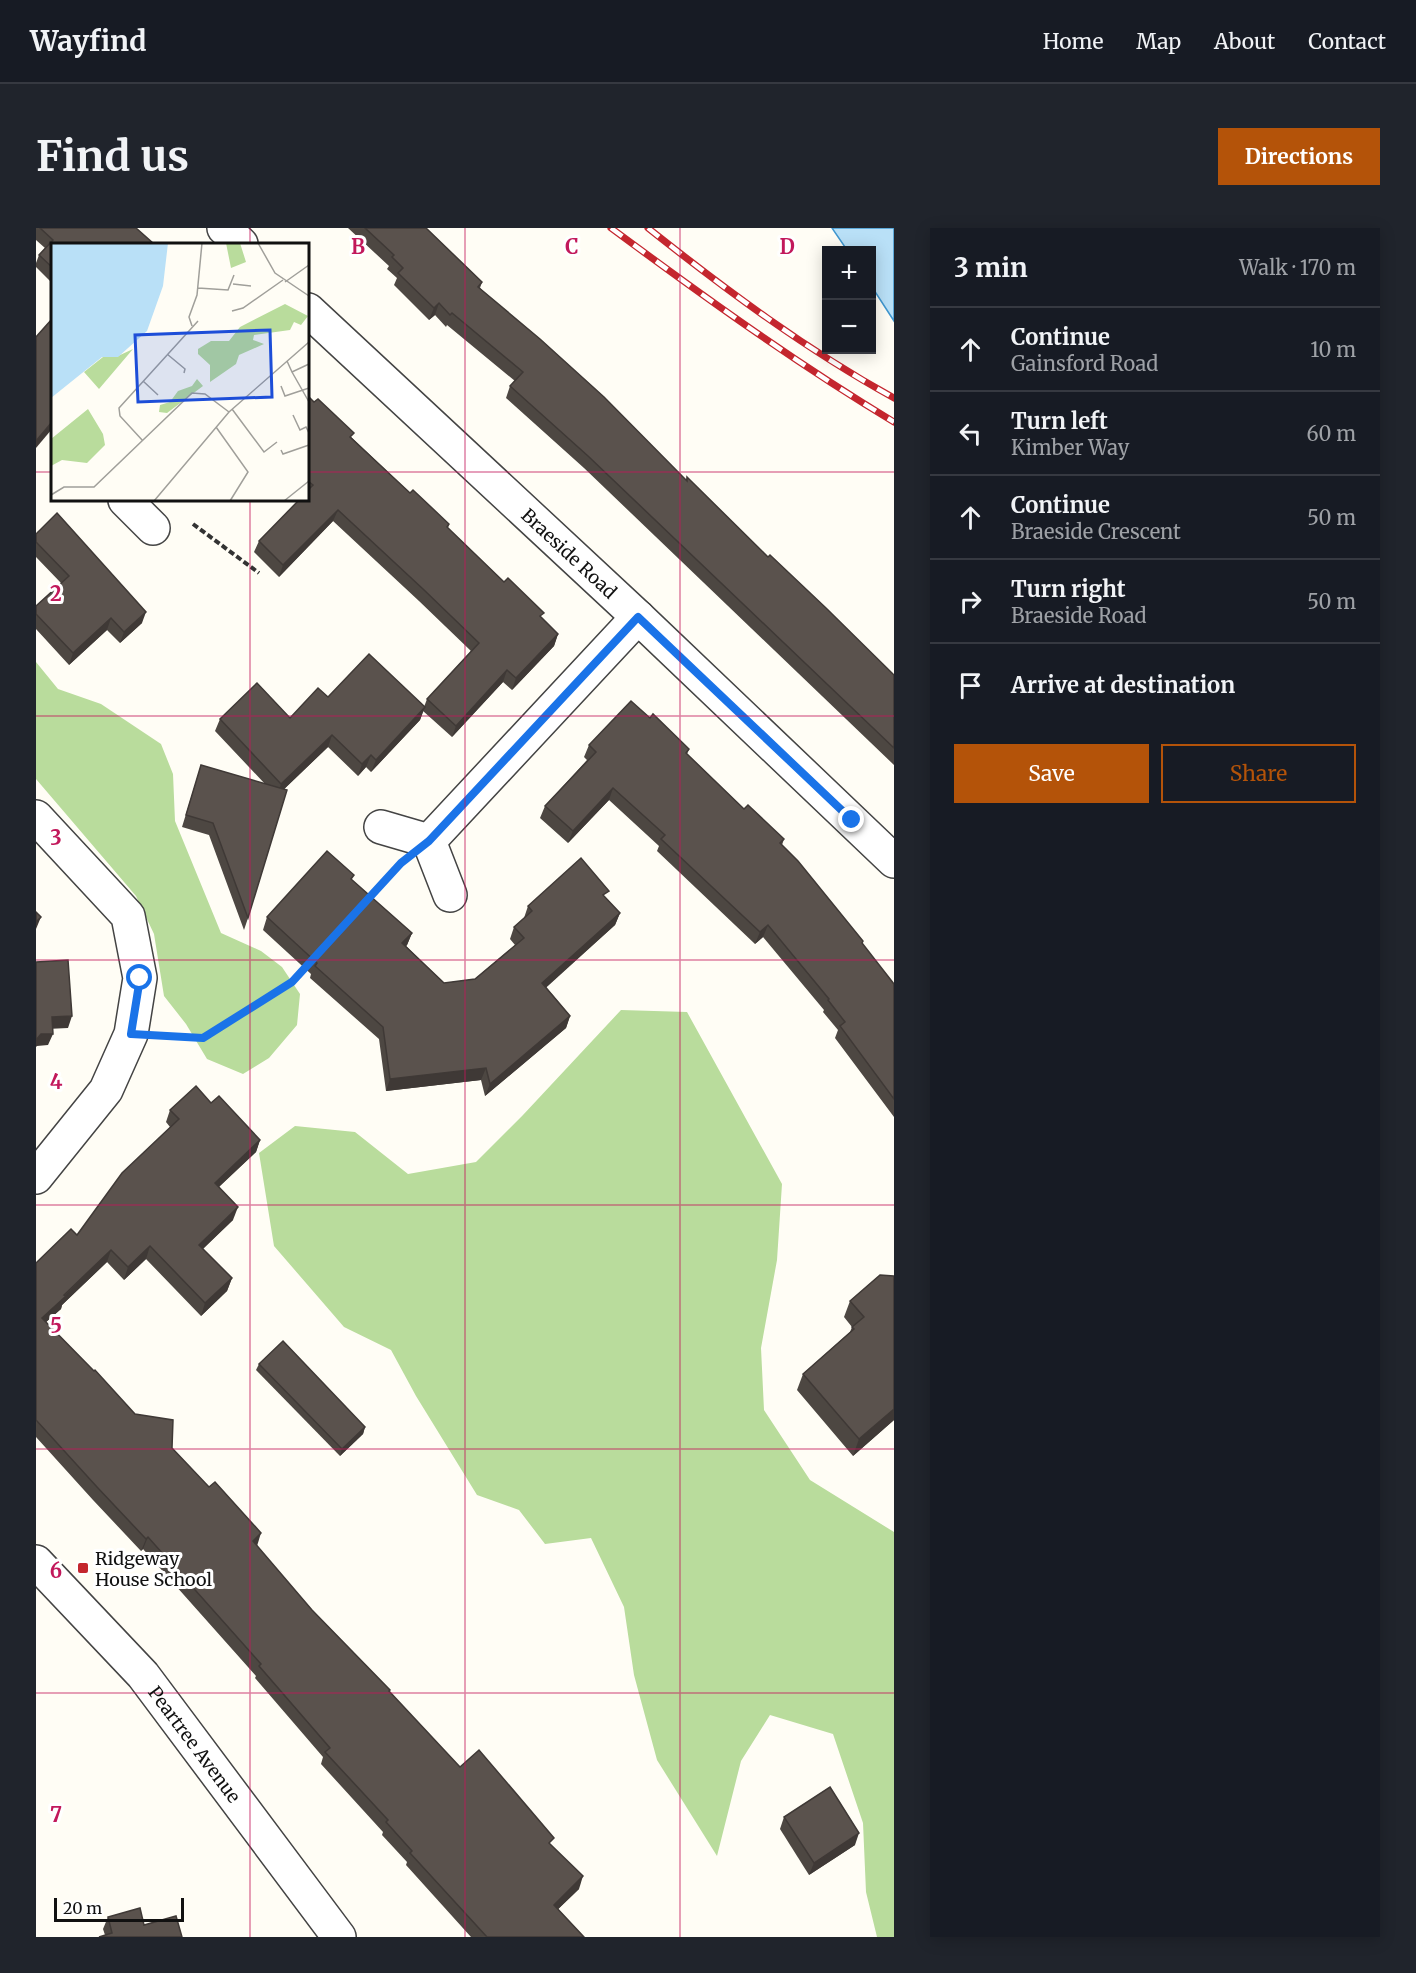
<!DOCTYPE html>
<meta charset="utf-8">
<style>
:root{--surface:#171b24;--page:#20242c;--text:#f1f3f6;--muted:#9ea1a6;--line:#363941;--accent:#b45309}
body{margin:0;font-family:Merriweather,serif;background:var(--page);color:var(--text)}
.controls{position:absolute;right:18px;top:18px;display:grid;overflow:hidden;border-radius:0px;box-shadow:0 3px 15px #0003}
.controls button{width:54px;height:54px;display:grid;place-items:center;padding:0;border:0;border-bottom:2px solid var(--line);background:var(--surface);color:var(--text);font:30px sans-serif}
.scale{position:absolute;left:18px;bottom:15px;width:130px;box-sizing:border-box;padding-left:6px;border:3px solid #111;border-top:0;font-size:16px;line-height:21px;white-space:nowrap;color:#111;-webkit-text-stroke:4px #fff;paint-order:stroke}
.stop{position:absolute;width:18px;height:18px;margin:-14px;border:4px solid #1a73e8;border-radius:50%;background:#fff}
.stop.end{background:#1a73e8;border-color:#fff;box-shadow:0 2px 6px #0008}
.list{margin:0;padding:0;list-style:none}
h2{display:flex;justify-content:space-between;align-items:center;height:78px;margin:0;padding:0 24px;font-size:26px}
h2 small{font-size:20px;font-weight:400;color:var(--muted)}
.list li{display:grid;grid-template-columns:39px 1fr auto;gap:18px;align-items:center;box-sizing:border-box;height:84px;padding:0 24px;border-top:2px solid var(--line)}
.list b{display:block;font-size:22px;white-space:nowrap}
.list p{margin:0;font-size:20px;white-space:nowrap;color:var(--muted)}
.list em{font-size:20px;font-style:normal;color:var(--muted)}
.actions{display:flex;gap:12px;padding:18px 24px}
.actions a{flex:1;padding:14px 0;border:2px solid var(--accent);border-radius:0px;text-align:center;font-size:21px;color:var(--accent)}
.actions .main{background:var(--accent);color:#fff}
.icon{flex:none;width:33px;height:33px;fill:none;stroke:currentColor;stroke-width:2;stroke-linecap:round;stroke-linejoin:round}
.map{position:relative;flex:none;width:858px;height:1709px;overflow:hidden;border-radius:0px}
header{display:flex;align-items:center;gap:36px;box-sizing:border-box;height:84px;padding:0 30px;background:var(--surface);border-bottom:2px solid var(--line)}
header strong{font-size:28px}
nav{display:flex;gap:33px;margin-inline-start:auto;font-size:21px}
.intro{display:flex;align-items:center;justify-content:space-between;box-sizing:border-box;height:144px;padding:0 36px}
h1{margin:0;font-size:42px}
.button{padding:15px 27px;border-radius:0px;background:var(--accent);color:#fff;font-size:21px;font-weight:700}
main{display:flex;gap:36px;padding:0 36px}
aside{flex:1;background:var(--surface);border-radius:0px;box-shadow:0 3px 15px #0003}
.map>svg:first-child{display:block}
.forest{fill:#b9dc9c}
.water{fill:#b9e0f7;stroke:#3f96cf;stroke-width:1.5}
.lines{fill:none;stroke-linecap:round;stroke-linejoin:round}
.minor-casing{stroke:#444;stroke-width:36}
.tertiary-casing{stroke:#444;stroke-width:36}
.path{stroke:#333;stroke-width:4;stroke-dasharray:6 3;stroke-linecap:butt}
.minor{stroke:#fff;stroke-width:33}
.tertiary{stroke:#fff;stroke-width:33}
.rail-casing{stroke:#c4262e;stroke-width:7}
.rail{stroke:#fff;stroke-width:4.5;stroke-dasharray:14;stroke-linecap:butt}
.wall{fill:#4d4742}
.shaded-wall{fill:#3f3936}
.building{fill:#5a524d;stroke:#3f3936;stroke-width:1.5}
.route{stroke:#1a73e8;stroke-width:8}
.grid{fill:none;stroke:#c2185b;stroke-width:1.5;stroke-opacity:0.55}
.poi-dot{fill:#c4262e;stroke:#fff;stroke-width:2}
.labels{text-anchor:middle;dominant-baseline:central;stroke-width:6;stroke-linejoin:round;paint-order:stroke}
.street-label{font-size:18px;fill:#111;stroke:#fff}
.poi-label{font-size:18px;fill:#111;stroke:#fff;text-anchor:start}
.inset-road{fill:none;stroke:#a09f9a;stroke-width:1.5}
.view{fill:#1d4ed8;fill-opacity:0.15;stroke:#1d4ed8;stroke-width:3}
.inset-edge{fill:none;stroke:#111;stroke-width:3}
.grid-label{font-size:20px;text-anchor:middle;font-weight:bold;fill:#c2185b;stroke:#fff;stroke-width:6;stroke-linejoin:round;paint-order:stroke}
</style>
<header>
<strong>Wayfind</strong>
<nav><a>Home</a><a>Map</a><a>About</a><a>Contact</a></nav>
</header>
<div class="intro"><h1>Find us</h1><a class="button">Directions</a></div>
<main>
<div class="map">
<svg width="858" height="1709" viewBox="0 0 858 1709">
<rect width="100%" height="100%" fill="#fffdf5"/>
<g class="forest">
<polygon points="0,434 22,461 65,476 125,516 137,546 139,593 185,705 225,723 246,739 264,766 261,797 233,830 207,846 171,831 150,796 128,768 118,706 100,668 0,551"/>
<polygon points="585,782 651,784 746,956 741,1032 725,1120 728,1182 774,1252 858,1304 858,1709 841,1709 830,1664 827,1595 797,1506 734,1487 705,1533 681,1628 621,1532 598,1447 588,1379 555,1310 509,1316 483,1282 441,1267 380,1168 355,1122 308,1099 238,1018 223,925 259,898 319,904 372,946 440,934 487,887"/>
</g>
<polygon class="water" points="796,0 858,0 858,93 836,59 836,22 811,22"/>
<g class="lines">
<defs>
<g id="minor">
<polyline points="188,0 205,16"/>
<path id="s1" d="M 272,82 L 602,389 L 858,633"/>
<polyline points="89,272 117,300"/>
<polyline points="0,589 92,688 104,750 95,806 70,862 0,949"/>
<polyline points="345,599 393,613 602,389"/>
<polyline points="393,613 414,667"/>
</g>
<g id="tertiary">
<path id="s2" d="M 0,1334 L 107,1447 L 303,1709"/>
</g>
</defs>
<use href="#minor" class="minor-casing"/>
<use href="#tertiary" class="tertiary-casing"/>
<g class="path">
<polyline points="157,296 223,345"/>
<polyline points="333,670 358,642"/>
<polyline points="134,808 167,810 257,754 271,738"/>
</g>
<use href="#minor" class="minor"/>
<use href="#tertiary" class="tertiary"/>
<defs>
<g id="rail">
<path d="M 575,0 C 667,68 760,135 858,194"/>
<path d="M 612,0 C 690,62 771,122 858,170"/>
</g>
</defs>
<use href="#rail" class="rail-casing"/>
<use href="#rail" class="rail"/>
</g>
<g class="wall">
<polygon points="0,0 100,0 16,16 16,55 0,39 0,35 3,27 9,20 0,12"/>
<polygon points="312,0 390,0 446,54 444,60 650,252 651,249 732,329 858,447 858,537 548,240 470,170 474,158 479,153 411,97 410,99 399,87 393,92 358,57 361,50 351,41 353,38"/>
<polygon points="272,168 374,265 413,296 412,300 522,406 518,418 476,462 467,454 416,509 387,483 384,492 335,544 330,539 322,548 292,519 248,561 212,690 208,702 173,607 146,599 165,537 229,556 179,503 184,491 254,490 292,469 388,479 391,471 435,423 383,373 297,293 243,349 218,324 223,313 272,272"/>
<polygon points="0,306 106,395 84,415 71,402 33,437 0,401 0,378 25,355 0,329"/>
<polygon points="614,490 653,521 651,526 708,581 748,611 746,617 827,713 826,716 858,756 858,889 799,810 802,802 787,784 788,782 727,709 719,716 621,623 623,618 573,572 532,615 504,590 509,578 551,532 548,529 553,517"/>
<polygon points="316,652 376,705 371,717 370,718 408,755 439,751 479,717 474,711 478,699 488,690 492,678 570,670 584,685 579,697 510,759 534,788 530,800 449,868 445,852 350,863 343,811 274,750 275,746 227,702 231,689"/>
<polygon points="175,875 224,912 220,924 183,959 197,992 167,1021 196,1050 191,1063 165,1088 110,1031 88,1052 71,1034 26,1077 25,1081 10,1094 99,1186 136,1220 276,1382 354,1462 353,1464 424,1539 515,1617 543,1661 522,1681 548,1709 435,1709 370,1637 371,1634 346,1607 347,1604 285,1536 287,1529 219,1450 220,1448 107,1321 105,1323 57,1272 0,1209 0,1035 41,1007 134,899 130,894 134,882"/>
<polygon points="844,1047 858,1192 817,1228 761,1162 767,1146 814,1104 816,1099 808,1089 814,1073"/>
<polygon points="223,1136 329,1199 327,1206 304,1228 220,1142"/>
<polygon points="748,1589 819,1617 773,1647 744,1601"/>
<polygon points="72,1689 108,1697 69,1707 67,1701"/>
</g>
<g class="shaded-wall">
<polygon points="403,75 399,87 393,92 398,80"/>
<polygon points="16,194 16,201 0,220 0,213"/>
<polygon points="302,282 297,293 243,349 247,337"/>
<polygon points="110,384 106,395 84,415 88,404"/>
<polygon points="75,390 71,402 33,437 37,425"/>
<polygon points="522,406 518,418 476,462 480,450"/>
<polygon points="471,442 467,454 416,509 420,498"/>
<polygon points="389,479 384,492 335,544 340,532"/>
<polygon points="296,507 292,519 241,568 245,556"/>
<polygon points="335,527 330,539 322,548 326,536"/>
<polygon points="577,560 573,572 532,615 537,603"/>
<polygon points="584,685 579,697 502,767 506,755"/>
<polygon points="5,689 0,701 0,702 0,694"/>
<polygon points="732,697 727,709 719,716 724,704"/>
<polygon points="376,705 371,717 362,727 366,715"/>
<polygon points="36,788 32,800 11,801 16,789"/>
<polygon points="534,788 530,800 449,868 454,856"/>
<polygon points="5,806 17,806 12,817 1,818 0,819 0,812"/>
<polygon points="450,840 445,852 350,863 354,851"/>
<polygon points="224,912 220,924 174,967 179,955"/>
<polygon points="202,979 197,992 158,1029 163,1017"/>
<polygon points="114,1018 110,1031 88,1052 92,1039"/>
<polygon points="75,1022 71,1034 26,1077 25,1081 1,1102 6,1090"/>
<polygon points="196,1050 191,1063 165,1088 169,1075"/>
<polygon points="858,1181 858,1192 817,1228 823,1211"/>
<polygon points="329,1199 327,1206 304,1228 306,1221"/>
<polygon points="225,1305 221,1318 217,1313"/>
<polygon points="112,1309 107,1321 105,1323 110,1311"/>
<polygon points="823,1605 819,1617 773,1647 778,1635"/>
<polygon points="547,1648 543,1661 514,1689 518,1677"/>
</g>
<g class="building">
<polygon points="4,0 100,0 118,16 16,16 16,39 3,27 17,12"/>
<polygon points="329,0 390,0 446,54 442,59 504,111 568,169 651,253 651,249 732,329 734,327 790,380 858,447 858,520 552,228 474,158 487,144 416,85 414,87 403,75 398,80 362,45 367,40 356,29 358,27"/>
<polygon points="16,91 16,194 0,213 0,109"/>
<polygon points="272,168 278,174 282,171 318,205 314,209 374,265 377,262 413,296 411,299 468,354 472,350 508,385 504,388 522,406 480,450 471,442 420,498 391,471 443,415 387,361 302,282 247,337 223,313 263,272 272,272 272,262 277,257 272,253"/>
<polygon points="21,285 110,384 88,404 75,390 37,425 0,386 0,378 33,348 0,314 0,306"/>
<polygon points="333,426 389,479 340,532 335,527 326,536 296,507 245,556 184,491 221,455 254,490 282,460 292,469"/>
<polygon points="595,473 614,490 617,486 653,521 650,525 708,581 712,577 748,611 744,615 762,633 827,713 826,715 858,756 858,871 804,798 809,794 792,772 793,771 732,697 724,704 625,611 629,607 577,560 537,603 509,578 560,524 553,517"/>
<polygon points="165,537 251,562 212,690 177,595 150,587"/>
<polygon points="291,623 318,647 315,651 376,705 366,715 408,755 439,751 488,710 478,699 496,683 492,678 545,630 573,663 567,667 584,685 506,755 534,788 454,856 450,840 354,851 347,799 279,738 281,735 231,689"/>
<polygon points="0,684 5,689 0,694"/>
<polygon points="32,732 36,788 16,789 17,806 5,806 0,812 0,734"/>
<polygon points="160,858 175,875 183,868 224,912 179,955 202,979 163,1017 196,1050 169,1075 114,1018 92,1039 75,1022 28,1067 30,1068 6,1090 58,1143 59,1142 99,1186 137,1192 136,1220 173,1259 179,1254 225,1305 217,1313 276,1382 354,1462 353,1463 424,1539 443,1522 518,1610 513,1615 547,1648 518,1677 548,1709 451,1709 374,1625 376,1623 350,1594 352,1592 289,1524 294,1520 223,1438 225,1436 112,1309 110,1311 61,1259 0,1192 0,1035 35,1001 41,1007 86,945 143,891 134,882"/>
<polygon points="844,1047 858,1048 858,1181 823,1211 767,1146 818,1101 816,1099 828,1089 814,1073"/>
<polygon points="247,1113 329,1199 306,1221 223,1136"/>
<polygon points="794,1559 823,1605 778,1635 748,1589"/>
<polygon points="104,1680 108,1697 140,1688 146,1709 63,1709 76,1705 72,1689"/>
</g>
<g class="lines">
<polyline class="route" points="104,750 95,806 167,810 256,754 365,635 393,613 602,389 816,592"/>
</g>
<path class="grid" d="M 214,0 L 214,16M 429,0 L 429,1709M 644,0 L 644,1709M 0,244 L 16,244M 272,244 L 858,244M 214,272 L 214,1709M 0,488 L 858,488M 0,732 L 858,732M 0,977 L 858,977M 0,1221 L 858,1221M 0,1465 L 858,1465"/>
<rect class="poi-dot" x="41" y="1334" width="12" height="12" rx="3"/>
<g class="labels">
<g class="street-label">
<text stroke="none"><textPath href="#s1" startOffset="357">Braeside Road</textPath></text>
<text stroke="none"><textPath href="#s2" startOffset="242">Peartree Avenue</textPath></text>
</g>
<g class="poi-label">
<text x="59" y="1330">Ridgeway<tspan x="59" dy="21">House School</tspan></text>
</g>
</g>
<g transform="translate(15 15)">
<rect width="258" height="258" fill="#fffdf5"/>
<path d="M 175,0 L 189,0 L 195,19 L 180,25 ZM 234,61 L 257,73 L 250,82 L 243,79 L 239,87 L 203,92 L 202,97 L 213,101 L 188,112 L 185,121 L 159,139 L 159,122 L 147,111 L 147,106 L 160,98 L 178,98 L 189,84 ZM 82,106 L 48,146 L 33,129 L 52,114 L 67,113 ZM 146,136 L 152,143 L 116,170 L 108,169 L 109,162 L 119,159 L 127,148 L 141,143 ZM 37,166 L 52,191 L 54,202 L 36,220 L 11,217 L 0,223 L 0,196 Z" fill="#b9dc9c"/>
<path d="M 0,0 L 117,0 L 112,43 L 96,88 L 67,114 L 51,114 L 0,155 Z" fill="#b9e0f7"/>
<path class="inset-road" d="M 207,0 L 224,30 L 258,53M 234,39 L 258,22M 182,41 L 200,43M 147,45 L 177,47 L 183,32M 181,68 L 192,65 L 232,37M 141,83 L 138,74 L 146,52 L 151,0M 116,111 L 134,126 L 133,130M 236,118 L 241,129 L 258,121M 241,129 L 258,159M 92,138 L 107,152M 230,143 L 234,153 L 258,145M 181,166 L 213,209 L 226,199M 242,172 L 249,187 L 255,184 L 258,190M 165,184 L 197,229 L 179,258M 92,198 L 69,173 L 68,165 L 147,78M 230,207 L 232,211 L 258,202M 0,252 L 13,244 L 43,244 L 141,150 L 154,151 L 178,169M 103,258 L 178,169 L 258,99M 233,258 L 258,238"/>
<path class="view" d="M 219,87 L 221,154 L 87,159 L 84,92 Z"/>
<rect width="258" height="258" class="inset-edge"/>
</g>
<g class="grid-label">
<text x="322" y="26">B</text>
<text x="536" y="26">C</text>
<text x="751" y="26">D</text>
<text x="20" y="373">2</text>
<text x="20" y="617">3</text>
<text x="20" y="861">4</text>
<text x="20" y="1105">5</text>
<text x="20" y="1350">6</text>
<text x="20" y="1594">7</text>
</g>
</svg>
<div class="controls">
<button>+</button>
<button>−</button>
</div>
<div class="scale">20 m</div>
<div class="stop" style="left:104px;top:750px"></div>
<div class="stop end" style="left:816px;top:592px"></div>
</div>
<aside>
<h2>3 min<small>Walk · 170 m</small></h2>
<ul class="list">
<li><svg class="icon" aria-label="ahead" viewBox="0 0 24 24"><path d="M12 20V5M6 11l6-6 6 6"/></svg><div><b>Continue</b><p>Gainsford Road</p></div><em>10 m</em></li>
<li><svg class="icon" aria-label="left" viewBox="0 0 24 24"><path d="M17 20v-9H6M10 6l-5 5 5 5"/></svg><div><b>Turn left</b><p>Kimber Way</p></div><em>60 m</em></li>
<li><svg class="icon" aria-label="ahead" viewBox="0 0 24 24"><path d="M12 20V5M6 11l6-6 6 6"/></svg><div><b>Continue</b><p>Braeside Crescent</p></div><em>50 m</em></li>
<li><svg class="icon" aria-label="right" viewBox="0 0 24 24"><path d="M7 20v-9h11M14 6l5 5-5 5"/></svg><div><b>Turn right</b><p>Braeside Road</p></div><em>50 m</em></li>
<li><svg class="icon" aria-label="arrive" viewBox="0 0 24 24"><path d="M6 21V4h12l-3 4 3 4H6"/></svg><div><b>Arrive at destination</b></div></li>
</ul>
<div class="actions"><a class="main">Save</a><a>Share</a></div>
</aside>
</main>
